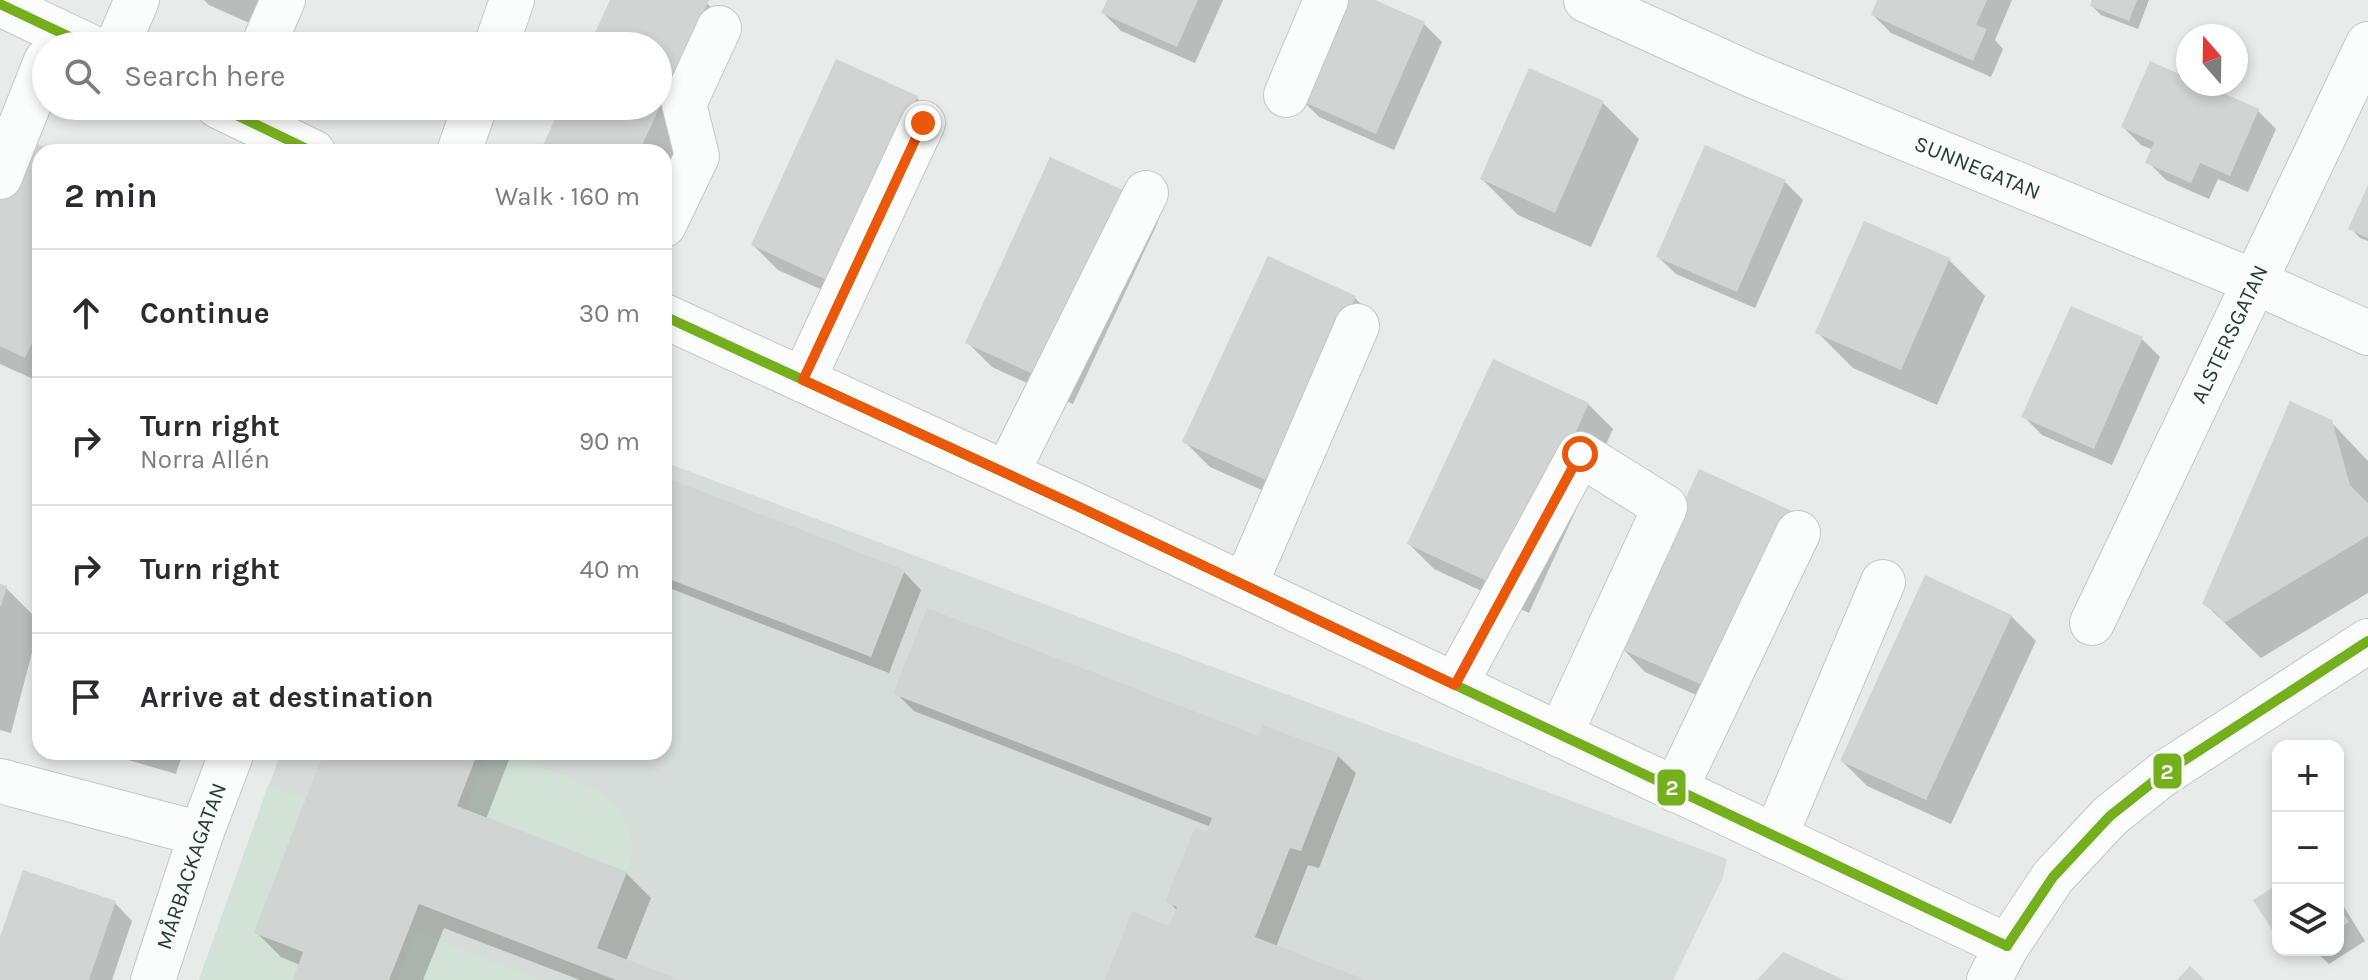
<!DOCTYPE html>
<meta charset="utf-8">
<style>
:root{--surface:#fff;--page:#f2f2f3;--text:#2b2b33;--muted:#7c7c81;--line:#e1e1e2}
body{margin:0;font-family:Karla,sans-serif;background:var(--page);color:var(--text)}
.controls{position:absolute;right:24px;bottom:24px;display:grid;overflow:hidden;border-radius:16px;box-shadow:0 4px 12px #0003}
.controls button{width:72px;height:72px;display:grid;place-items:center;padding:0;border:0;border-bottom:2px solid var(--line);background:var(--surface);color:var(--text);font:40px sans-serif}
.compass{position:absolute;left:2176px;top:24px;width:72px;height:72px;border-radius:50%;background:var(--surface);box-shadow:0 4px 12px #0003;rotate:340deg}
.stop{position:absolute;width:24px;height:24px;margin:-18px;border:6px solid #ea580c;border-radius:50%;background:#fff}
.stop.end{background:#ea580c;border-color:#fff;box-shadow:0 2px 8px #0008}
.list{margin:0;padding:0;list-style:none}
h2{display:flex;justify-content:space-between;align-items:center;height:104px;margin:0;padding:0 32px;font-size:34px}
h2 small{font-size:26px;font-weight:400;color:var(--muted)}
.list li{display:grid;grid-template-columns:52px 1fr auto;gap:24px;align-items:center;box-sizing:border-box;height:128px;padding:0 32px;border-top:2px solid var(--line)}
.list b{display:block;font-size:30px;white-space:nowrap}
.list p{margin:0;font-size:26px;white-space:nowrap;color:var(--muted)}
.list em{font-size:26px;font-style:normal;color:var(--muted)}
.icon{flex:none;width:44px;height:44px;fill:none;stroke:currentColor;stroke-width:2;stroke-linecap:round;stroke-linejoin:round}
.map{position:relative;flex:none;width:2368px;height:980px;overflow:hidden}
.search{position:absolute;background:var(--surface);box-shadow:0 4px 12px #0003;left:32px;top:32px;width:640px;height:88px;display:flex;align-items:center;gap:20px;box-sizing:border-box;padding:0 28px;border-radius:44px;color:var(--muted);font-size:30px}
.panel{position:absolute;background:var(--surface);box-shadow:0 4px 12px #0003;left:32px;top:144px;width:640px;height:616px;border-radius:24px}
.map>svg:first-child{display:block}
.built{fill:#d6dcd9}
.green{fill:#d2e2d7}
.shadow{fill:#0003}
.building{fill:#d0d4d2}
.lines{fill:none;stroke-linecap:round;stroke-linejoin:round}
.minor-casing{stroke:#c4c8c6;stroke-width:46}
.minor{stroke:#fbfcfc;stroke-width:44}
.bus-1-casing{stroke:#f6faf8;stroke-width:16}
.bus-1{stroke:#76af1e;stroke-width:10}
.route{stroke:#ea580c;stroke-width:10}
.labels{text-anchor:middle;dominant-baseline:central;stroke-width:7;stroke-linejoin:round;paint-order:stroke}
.street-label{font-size:22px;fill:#263d38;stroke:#f6faf8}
.line-badge{stroke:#f6faf8;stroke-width:3}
.badge-label{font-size:22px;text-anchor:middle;font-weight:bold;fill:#fff}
</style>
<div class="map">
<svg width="2368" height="980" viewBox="0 0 2368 980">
<rect width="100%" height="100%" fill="#e7ebe9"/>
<polygon class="built" points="664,462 1727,859 1723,877 1673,980 199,980 281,752 664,752"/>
<g class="green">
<polygon points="489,752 506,752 594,789 614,805 625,823 633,843 627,872 465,808"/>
<polygon points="268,786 305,799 254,932 303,952 293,980 199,980"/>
<polygon points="416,931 539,980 397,980"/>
</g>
<g class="shadow">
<polygon points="204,0 303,0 285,39 209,5"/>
<polygon points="612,0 703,0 733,27 664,177 664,152 546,152 564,106 658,106 658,46 591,46"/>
<polygon points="1109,0 1223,0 1195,63 1121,31 1103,13"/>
<polygon points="1370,0 1424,24 1442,42 1394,150 1319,117 1302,100"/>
<polygon points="1880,0 2012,0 1995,40 2003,49 1991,77 1891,33 1873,15"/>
<polygon points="2094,0 2149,0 2138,29 2101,15 2092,6"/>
<polygon points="837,62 917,98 942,123 858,306 778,270 753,245"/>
<polygon points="1530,70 1603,103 1639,139 1591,247 1518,215 1482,179"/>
<polygon points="2188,80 2188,84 2198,84 2258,111 2276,129 2248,192 2218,179 2209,199 2166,180 2148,162 2153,150 2141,145 2123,127"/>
<polygon points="30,142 51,152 40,152 40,382 0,364 0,206"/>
<polygon points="1785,182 1803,200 1755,308 1676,274 1658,257"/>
<polygon points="2368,190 2368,241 2360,238 2351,229"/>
<polygon points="1133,197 1158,222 1073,404 992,367 968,343"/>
<polygon points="1949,260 1985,296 1937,405 1853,368 1817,332"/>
<polygon points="1355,298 1380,323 1296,505 1210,467 1185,442"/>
<polygon points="2142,339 2160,357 2112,465 2042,435 2024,417"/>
<polygon points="1588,404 1613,429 1529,613 1434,569 1409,544"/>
<polygon points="2331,422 2368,461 2368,593 2261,658 2204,603"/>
<polygon points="664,479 904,572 921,590 889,673 664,586"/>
<polygon points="1791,512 1816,537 1736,713 1645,672 1621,647"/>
<polygon points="0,586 6,588 40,622 11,733 0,730"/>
<polygon points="2011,616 2036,641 1951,824 1867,786 1842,761"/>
<polygon points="896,693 1260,739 1338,756 1356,773 1319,868 1308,865 1276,947 1361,980 1107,980 1170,929 1178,911 1168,901 1211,827 914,711"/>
<polygon points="101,752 183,752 176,774"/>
<polygon points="326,752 512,752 486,819 626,873 651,898 626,961 675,980 580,980 444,928 423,980 295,980 300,965 281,957 256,932"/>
<polygon points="2338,897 2365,941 2329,964 2314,950 2338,950"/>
<polygon points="115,903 132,921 112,980 0,980 0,944"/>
</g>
<g class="building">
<polygon points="610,0 709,0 639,152 546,152 541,150 561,106 658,106 658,46 589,46"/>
<polygon points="1107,0 1198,0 1177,47 1101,13"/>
<polygon points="1343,0 1375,0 1425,22 1376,134 1299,100"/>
<polygon points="1877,0 1987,0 1976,25 1987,29 1973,61 1871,15"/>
<polygon points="2092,0 2137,0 2129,21 2090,6"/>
<polygon points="836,59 918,96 833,283 751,245"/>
<polygon points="2150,61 2188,78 2188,84 2203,84 2259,109 2230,176 2200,163 2191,183 2145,163 2154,142 2121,127"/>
<polygon points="1529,68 1604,101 1555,213 1480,179"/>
<polygon points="29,140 55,152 40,152 40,326 25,358 0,346 0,201"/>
<polygon points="1705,145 1786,180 1737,292 1656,257"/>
<polygon points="1050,157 1134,195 1048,381 965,343"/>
<polygon points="2368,185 2368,238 2348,229"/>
<polygon points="1864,221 1950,258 1901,370 1815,333"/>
<polygon points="1268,256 1356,296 1270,482 1182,442"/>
<polygon points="2071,306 2143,337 2094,449 2021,417"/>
<polygon points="1493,359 1589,403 1504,589 1407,544"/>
<polygon points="2290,401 2332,420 2350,485 2368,503 2368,536 2224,623 2215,612 2202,604"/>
<polygon points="1699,469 1792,511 1711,689 1618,648"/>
<polygon points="664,477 905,570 871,657 664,577"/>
<polygon points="1925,575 2012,615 1926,800 1840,761"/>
<polygon points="0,584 7,586 1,606 0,606"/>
<polygon points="927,608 1258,736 1263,725 1339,754 1301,851 1290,848 1255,937 1366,980 1105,980 1132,911 1169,926 1177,907 1165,902 1195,828 1206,833 1212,818 893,694"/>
<polygon points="142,752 160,752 159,758"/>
<polygon points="324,752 478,752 457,806 627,872 597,948 680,980 616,980 419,904 389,980 293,980 303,952 254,933"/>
<polygon points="23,870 116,901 89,980 0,980 0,937"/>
<polygon points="2278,884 2278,935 2276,936 2253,900"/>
<polygon points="2338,905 2349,922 2338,929"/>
<polygon points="1783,952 1844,980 1757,980"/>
<polygon points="2190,966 2205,980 2177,980"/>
</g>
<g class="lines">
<defs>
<g id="minor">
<path id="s1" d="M 1586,0 L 1749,74 L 2255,282 L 2368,333"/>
<polyline points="0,4 89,46"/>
<polyline points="117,46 137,0"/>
<polyline points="263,46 283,0"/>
<polyline points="496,46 512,0"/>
<polyline points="1286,95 1326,0"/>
<polyline points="218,106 313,152"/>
<polyline points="459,152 475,106"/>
<polyline points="0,177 46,61"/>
<polyline points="664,225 697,156 684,104 719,28"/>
<polyline points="664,316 1077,506 2007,946"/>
<polyline points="803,380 923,123"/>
<polyline points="1007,473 1146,193"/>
<polyline points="1245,585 1357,326"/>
<path id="s2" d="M 2092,623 L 2368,44"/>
<polyline points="1455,685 1580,454 1665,507 1560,735"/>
<polyline points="0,781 201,834"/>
<polyline points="1675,790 1798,533"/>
<polyline points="1775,837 1883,582"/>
<path id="s3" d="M 153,980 L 201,834 L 232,752"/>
<polyline points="1989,980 2007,946 2053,877 2110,816 2163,774 2368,641"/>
</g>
</defs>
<use href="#minor" class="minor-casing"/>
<use href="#minor" class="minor"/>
<defs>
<g id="bus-1">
<polyline points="0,4 89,46"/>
<polyline points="218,106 313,152"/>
<polyline points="664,316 1077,506 2007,946"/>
<polyline points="2007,946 2053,877 2110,816 2163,774 2368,641"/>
</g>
</defs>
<use href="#bus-1" class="bus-1-casing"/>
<use href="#bus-1" class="bus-1"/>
</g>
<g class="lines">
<polyline class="route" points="923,123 803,380 1077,506 1455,685 1580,454"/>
</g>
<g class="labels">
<g class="street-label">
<text stroke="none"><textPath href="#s1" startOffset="426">SUNNEGATAN</textPath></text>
<text stroke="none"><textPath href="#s2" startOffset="320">ALSTERSGATAN</textPath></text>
<text stroke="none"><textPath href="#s3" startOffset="120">MÅRBACKAGATAN</textPath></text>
</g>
</g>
<g class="line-badge">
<rect x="2152" y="752" width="31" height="38" rx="8" fill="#76af1e"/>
<rect x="1656" y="768" width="31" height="39" rx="8" fill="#76af1e"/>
</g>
<g class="badge-label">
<text x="2167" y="779">2</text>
<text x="1672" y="795">2</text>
</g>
</svg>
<div class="controls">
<button>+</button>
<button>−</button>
<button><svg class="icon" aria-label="layers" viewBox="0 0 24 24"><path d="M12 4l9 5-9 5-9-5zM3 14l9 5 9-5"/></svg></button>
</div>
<svg class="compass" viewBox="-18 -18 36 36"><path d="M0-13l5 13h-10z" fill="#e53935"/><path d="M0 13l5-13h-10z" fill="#7c7c81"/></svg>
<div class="stop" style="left:1580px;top:454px"></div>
<div class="stop end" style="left:923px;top:123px"></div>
<div class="search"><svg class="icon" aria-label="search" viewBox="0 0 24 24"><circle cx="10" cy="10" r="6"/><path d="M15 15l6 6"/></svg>Search here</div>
<section class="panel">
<h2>2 min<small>Walk · 160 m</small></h2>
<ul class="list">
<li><svg class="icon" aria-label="ahead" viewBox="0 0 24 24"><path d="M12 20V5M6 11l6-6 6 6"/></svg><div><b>Continue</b></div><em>30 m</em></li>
<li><svg class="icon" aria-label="right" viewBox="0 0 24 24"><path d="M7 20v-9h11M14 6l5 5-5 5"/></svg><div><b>Turn right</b><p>Norra Allén</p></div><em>90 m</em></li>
<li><svg class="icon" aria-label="right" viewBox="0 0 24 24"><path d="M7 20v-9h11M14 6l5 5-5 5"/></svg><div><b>Turn right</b></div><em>40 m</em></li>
<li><svg class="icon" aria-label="arrive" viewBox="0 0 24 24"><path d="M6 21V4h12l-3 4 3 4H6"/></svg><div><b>Arrive at destination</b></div></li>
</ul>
</section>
</div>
